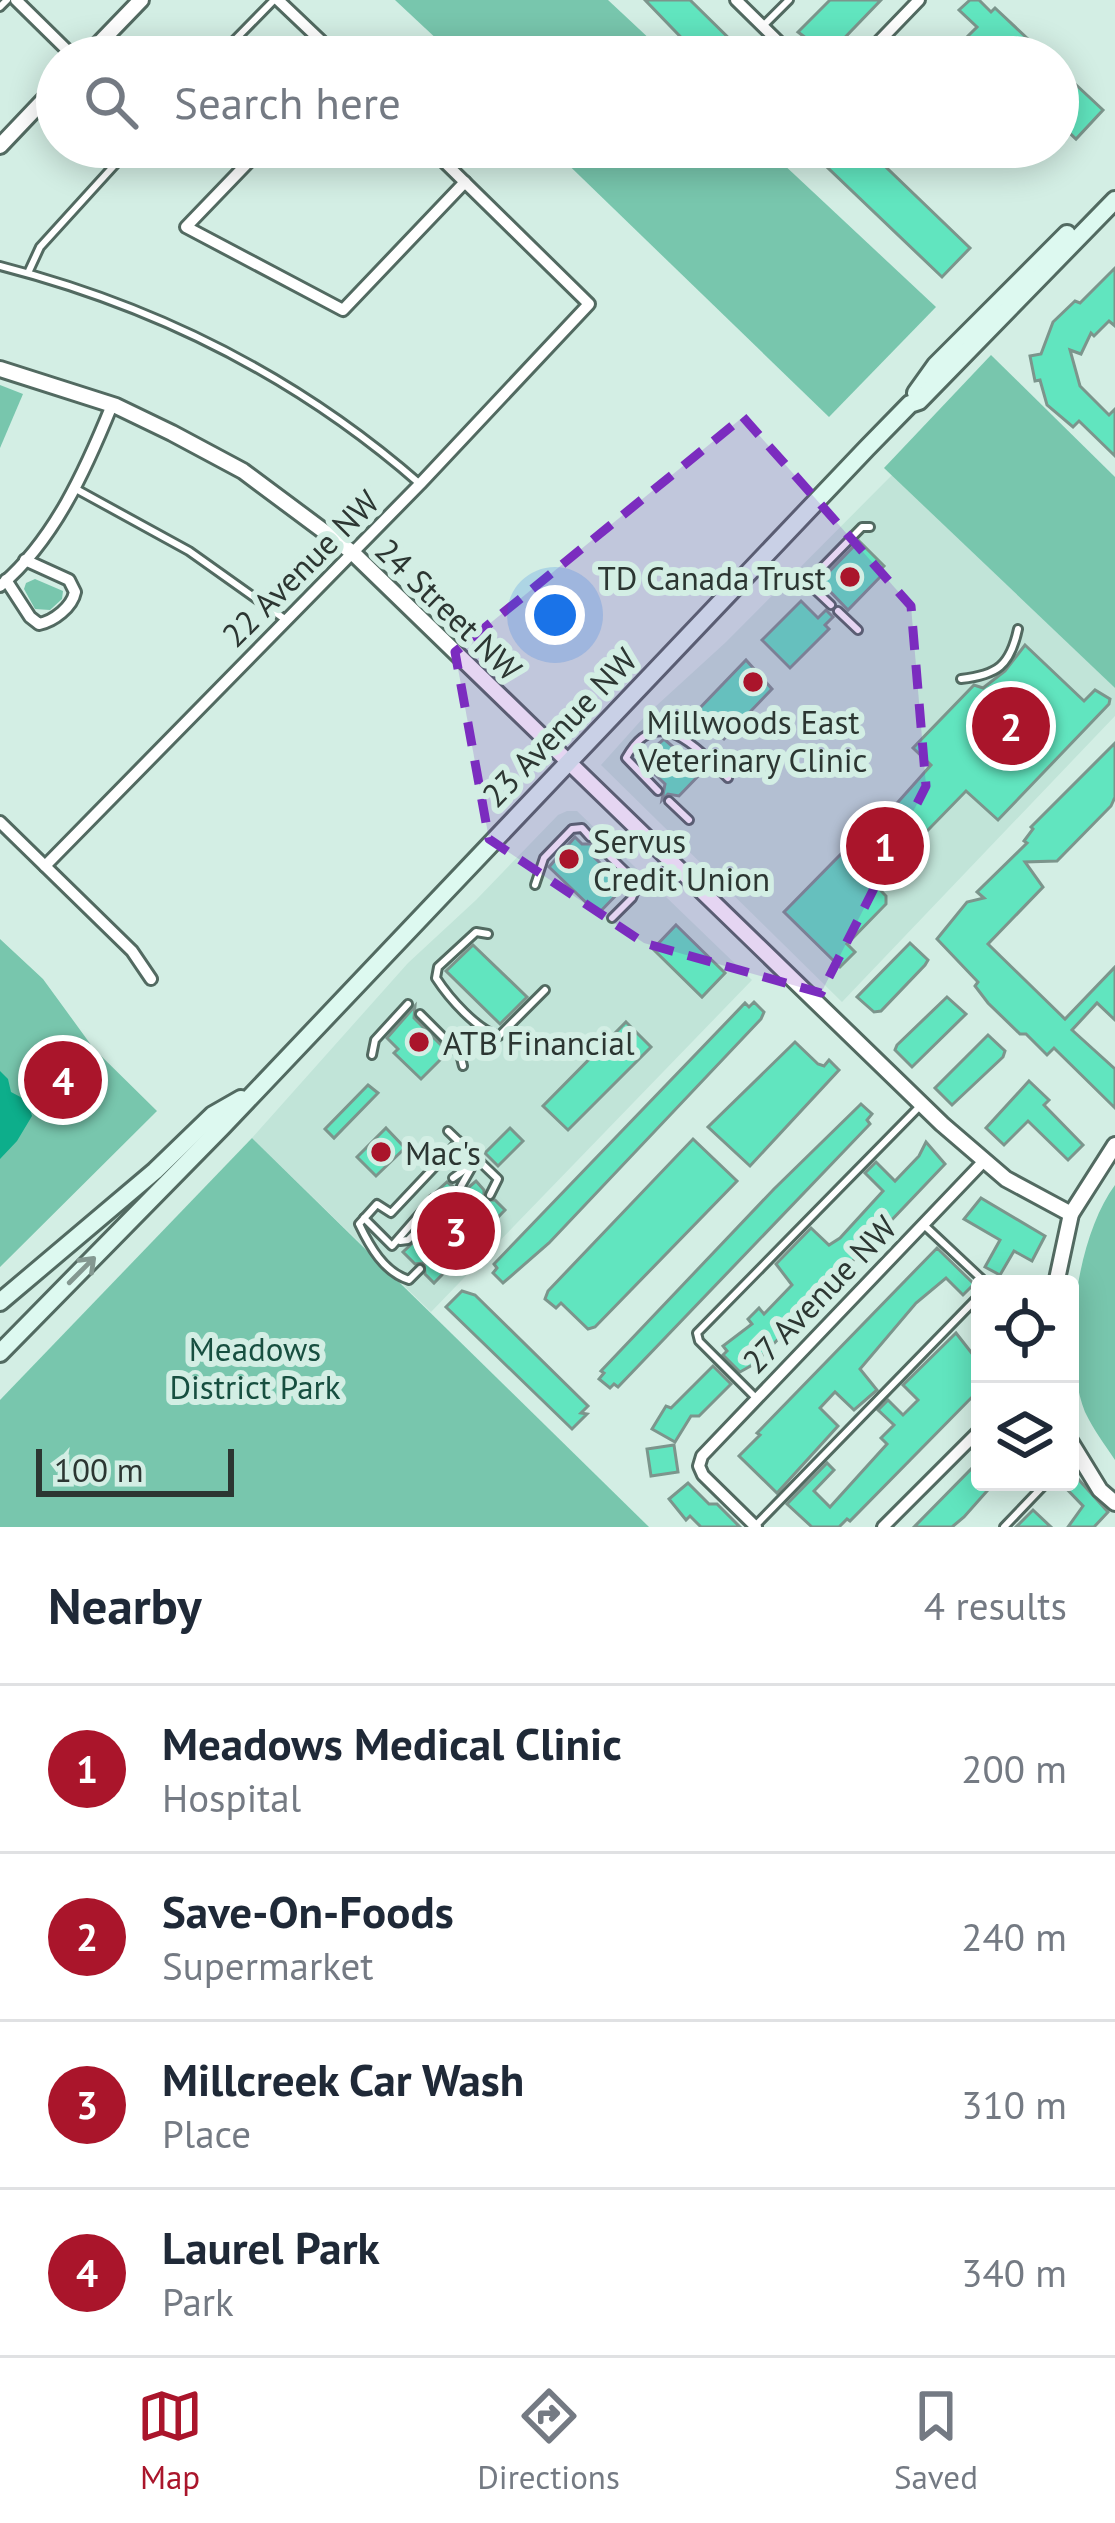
<!DOCTYPE html>
<style>
:root{--surface:#fff;--page:#f2f2f3;--text:#1f2937;--muted:#747a83;--line:#e0e1e3;--accent:#aa152b}
body{margin:0;font-family:"PT Sans",sans-serif;background:var(--page);color:var(--text)}
.controls{position:absolute;right:36px;bottom:36px;display:grid;overflow:hidden;border-radius:12px;box-shadow:0 6px 30px #0003}
.controls button{width:108px;height:108px;display:grid;place-items:center;padding:0;border:0;border-bottom:3px solid var(--line);background:var(--surface);color:var(--text);font:60px sans-serif}
.scale{position:absolute;left:36px;bottom:30px;width:198px;box-sizing:border-box;padding-left:12px;border:6px solid #2c3632;border-top:0;font-size:33px;line-height:42px;white-space:nowrap;color:#2c3632;-webkit-text-stroke:9px #d3eee4;paint-order:stroke}
.you{position:absolute;left:555px;top:615px;width:42px;height:42px;margin:-30px;border:9px solid #fff;border-radius:50%;background:#1a73e8;box-shadow:0 0 0 18px #1a73e833}
.badge{display:grid;place-items:center;width:78px;height:78px;border-radius:50%;background:var(--accent);color:#fff;font-size:39px;font-weight:700}
.pin{position:absolute;translate:-50% -50%;border:6px solid #fff;box-shadow:0 3px 12px #0006}
.list{margin:0;padding:0;list-style:none}
h2{display:flex;justify-content:space-between;align-items:center;height:156px;margin:0;padding:0 48px;font-size:51px}
h2 small{font-size:39px;font-weight:400;color:var(--muted)}
.list li{display:grid;grid-template-columns:78px 1fr auto;gap:36px;align-items:center;box-sizing:border-box;height:168px;padding:0 48px;border-top:3px solid var(--line)}
.list b{display:block;font-size:45px;white-space:nowrap}
.list p{margin:0;font-size:39px;white-space:nowrap;color:var(--muted)}
.list em{font-size:39px;font-style:normal;color:var(--muted)}
.icon{flex:none;width:66px;height:66px;fill:none;stroke:currentColor;stroke-width:2;stroke-linecap:round;stroke-linejoin:round}
.map{position:relative;flex:none;width:1115px;height:1527px;overflow:hidden}
.search{position:absolute;background:var(--surface);box-shadow:0 6px 30px #0003;left:36px;right:36px;top:36px;height:132px;display:flex;align-items:center;gap:30px;box-sizing:border-box;padding:0 42px;border-radius:66px;color:var(--muted);font-size:45px}
.sheet{height:828px;background:var(--surface)}
nav{display:flex;justify-content:space-around;align-items:center;box-sizing:border-box;height:168px;border-top:3px solid var(--line);background:var(--surface);font-size:33px;color:var(--muted)}
nav a{display:grid;justify-items:center;gap:6px}
nav .on{color:var(--accent)}
.map>svg:first-child{display:block}
.built{fill:#c1e4d8}
.green{fill:#78c6ad}
.water{fill:#0dae8b}
.building{fill:#61e5bf;stroke:#7c958c;stroke-width:3}
.lines{fill:none;stroke-linecap:round;stroke-linejoin:round}
.service-casing{stroke:#526a61;stroke-width:12}
.minor-casing{stroke:#526a61;stroke-width:16}
.tertiary-casing{stroke:#526a61;stroke-width:20}
.secondary-casing{stroke:#526a61;stroke-width:22}
.service{stroke:#fff;stroke-width:6}
.minor{stroke:#fff;stroke-width:10}
.tertiary{stroke:#fff;stroke-width:14}
.secondary{stroke:#ddf9f0;stroke-width:16}
.oneway{stroke:#849891}
.marked{fill:#7b2cbf;fill-opacity:0.2;stroke:#7b2cbf;stroke-width:9;stroke-dasharray:24 15;stroke-linejoin:round}
.poi-dot{fill:#aa152b;stroke:#d3eee4;stroke-width:4.5}
.labels{text-anchor:middle;dominant-baseline:central;stroke-width:12;stroke-linejoin:round;paint-order:stroke}
.street-label{font-size:33px;fill:#2c3632;stroke:#d3eee4}
.poi-label{font-size:33px;fill:#2c3632;stroke:#d3eee4;text-anchor:start}
.park-label{font-size:33px;fill:#174f40;stroke:#d3eee4}
</style>
<div class="map">
<svg width="1115" height="1527" viewBox="0 0 1115 1527">
<rect width="100%" height="100%" fill="#d3eee4"/>
<g class="built">
<polygon points="893,474 1115,688 1115,716 842,1002 601,765 644,717 726,642"/>
<polygon points="567,811 577,811 752,980 431,1312 252,1138 408,963 476,900 558,815"/>
</g>
<g class="green">
<polygon points="395,0 608,0 669,57 456,57"/>
<polygon points="550,147 765,147 936,307 829,417"/>
<polygon points="991,355 1115,477 1115,688 884,468"/>
<polygon points="0,385 23,394 0,448"/>
<polygon points="35,579 63,591 62,599 50,610 35,609 24,589 26,583"/>
<polygon points="0,939 43,979 94,1049 157,1111 0,1267"/>
<polygon points="252,1138 649,1527 0,1527 0,1400"/>
<path d="M 1115,1185 L 1115,1460 C 1105,1445 1093,1429 1085,1412 C 1061,1351 1076,1238 1115,1185 Z"/>
</g>
<polygon class="water" points="0,1071 8,1079 11,1092 28,1101 32,1116 17,1141 0,1159"/>
<g class="building">
<polygon points="645,0 690,0 748,57 700,57"/>
<polygon points="830,0 881,0 828,55 798,32"/>
<polygon points="970,0 979,0 991,12 995,8 1047,57 990,57 968,36 977,27 959,10"/>
<polygon points="1058,68 1103,110 1076,139 1058,122"/>
<polygon points="806,147 865,147 970,248 942,277"/>
<polygon points="1115,268 1115,326 1109,321 1094,336 1091,333 1081,354 1070,350 1080,386 1109,415 1115,409 1115,456 1079,421 1073,427 1047,405 1040,380 1035,381 1030,356 1041,354 1053,322 1075,301 1080,303"/>
<polygon points="859,541 884,566 879,571 883,574 848,610 820,581"/>
<polygon points="801,601 818,618 826,610 833,617 825,625 829,629 790,668 762,640"/>
<polygon points="1025,645 1084,701 1095,690 1110,699 1109,704 998,820 966,791 894,865 866,838 931,765 913,748 974,685 983,688 1005,671"/>
<polygon points="746,660 772,689 724,739 696,712"/>
<polygon points="664,739 702,772 679,796 668,794 662,800 665,784 640,760"/>
<polygon points="1115,743 1115,797 1111,806 1057,861 1025,862 1043,887 988,944 1065,1019 1115,967 1115,1020 1097,1003 1072,1030 1115,1069 1115,1108 1054,1048 1047,1055 1026,1034 1020,1034 988,1003 975,986 978,982 937,939 967,902 984,898 977,892 1027,843 1024,841 1033,829 1031,827"/>
<polygon points="575,837 582,844 592,844 591,854 624,887 598,914 549,867"/>
<polygon points="843,852 886,896 886,904 847,944 855,952 840,967 784,912"/>
<polygon points="676,925 725,973 702,997 653,949"/>
<polygon points="910,943 928,960 925,965 881,1011 874,1012 857,997"/>
<polygon points="473,945 527,997 500,1024 446,971"/>
<polygon points="947,997 966,1014 912,1067 895,1050 897,1045"/>
<polygon points="754,1002 764,1012 761,1019 549,1243 503,1283 493,1273 497,1268 494,1264 745,1003 749,1007"/>
<polygon points="415,1006 414,1018 448,1052 421,1079 394,1053 398,1049 387,1038"/>
<polygon points="626,1022 651,1047 568,1130 543,1106"/>
<polygon points="988,1035 1005,1051 1003,1057 952,1105 935,1088"/>
<polygon points="795,1042 818,1064 824,1066 829,1060 839,1070 750,1166 708,1127"/>
<polygon points="1029,1081 1049,1100 1044,1105 1083,1145 1068,1160 1028,1121 1004,1145 986,1128"/>
<polygon points="368,1085 378,1093 334,1138 325,1129"/>
<polygon points="861,1104 872,1114 867,1120 870,1124 618,1387 614,1384 610,1388 599,1379 604,1373 601,1371 774,1189"/>
<polygon points="386,1128 405,1148 376,1176 357,1157"/>
<polygon points="510,1128 523,1141 498,1166 485,1153"/>
<polygon points="693,1139 737,1181 595,1327 588,1329 561,1303 556,1308 545,1299 548,1291"/>
<polygon points="926,1142 945,1164 787,1330 754,1364 740,1372 723,1355 727,1351 723,1346 752,1324 748,1319 759,1308 764,1314 792,1285 776,1264 811,1228 829,1245 840,1238 883,1191 865,1173 876,1162 895,1181 919,1156"/>
<polygon points="476,1181 484,1190 484,1200 495,1200 505,1210 434,1283 425,1274 424,1263 415,1264 403,1252 447,1210 447,1202 436,1192 447,1182 462,1193"/>
<polygon points="981,1198 1045,1236 1032,1261 1014,1251 1000,1275 985,1267 1000,1240 964,1219"/>
<polygon points="937,1248 974,1284 963,1295 946,1278 916,1303 860,1369 877,1390 854,1410 835,1392 820,1408 838,1426 777,1493 739,1456 760,1435 757,1433"/>
<polygon points="462,1291 475,1295 588,1406 581,1413 587,1414 572,1429 446,1307"/>
<polygon points="956,1333 974,1356 980,1351 980,1389 850,1521 847,1519 839,1527 812,1527 787,1504 827,1463 834,1470 814,1491 830,1507 887,1444 881,1438 894,1425 878,1410 888,1400 903,1415 918,1400 903,1385"/>
<polygon points="713,1366 731,1384 699,1416 691,1416 675,1442 652,1429 666,1406 671,1408"/>
<polygon points="674,1445 678,1472 651,1476 647,1449"/>
<polygon points="980,1460 980,1482 995,1482 964,1517 952,1527 914,1527"/>
<polygon points="1070,1470 1108,1512 1094,1527 1068,1527 1083,1506 1060,1482 1070,1482"/>
<polygon points="688,1483 709,1504 717,1504 740,1527 701,1527 690,1516 686,1520 669,1499"/>
<polygon points="1033,1510 1051,1527 1016,1527"/>
</g>
<g class="lines">
<defs>
<g id="service">
<polyline points="0,7 7,0"/>
<polyline points="763,26 789,0"/>
<polyline points="218,57 274,0"/>
<path d="M 0,266 C 156,306 299,378 420,484"/>
<polyline points="28,273 40,247 131,147"/>
<polyline points="76,489 189,551 286,620"/>
<polyline points="831,605 813,588 812,578 862,527 870,527"/>
<polyline points="838,611 858,630"/>
<path d="M 961,679 C 997,675 1010,666 1018,629"/>
<path d="M 658,791 L 626,758 C 658,700 698,750 728,778"/>
<polyline points="669,801 689,820"/>
<polyline points="599,846 638,884 632,898 612,918"/>
<polyline points="535,885 544,858 572,829 582,828 590,837"/>
<path d="M 488,934 L 476,932 L 438,967 L 436,978 C 449,998 477,1030 499,1036 L 545,990"/>
<polyline points="420,1014 460,1054 463,1066"/>
<polyline points="372,1055 375,1040 408,1004"/>
<polyline points="448,1131 498,1179 490,1195"/>
<polyline points="453,1178 478,1160"/>
<polyline points="461,1186 473,1165"/>
<polyline points="364,1218 392,1246 433,1199"/>
<polyline points="924,1225 987,1284"/>
<polyline points="400,1241 408,1240 441,1206"/>
<path d="M 420,1269 L 409,1280 C 384,1272 370,1247 359,1224 L 377,1204 L 391,1213 L 459,1141"/>
<polyline points="756,1398 699,1341 697,1333 921,1105"/>
<polyline points="755,1526 980,1295"/>
<polyline points="1004,1527 1047,1482"/>
</g>
<g id="minor">
<polyline points="16,0 74,57"/>
<polyline points="278,0 338,57"/>
<polyline points="736,0 794,57"/>
<polyline points="864,57 919,0"/>
<polyline points="263,147 186,227 343,310 465,182"/>
<path d="M 6,580 L 30,617 L 39,624 C 54,621 72,607 75,592 L 69,580 L 25,560"/>
<path d="M 0,586 C 54,541 86,469 112,405"/>
<polyline points="0,822 132,951 151,979"/>
<polyline points="45,866 420,484 589,304 429,147"/>
<polyline points="756,1527 703,1475 699,1466 702,1456 983,1162"/>
<polyline points="883,1527 980,1430"/>
</g>
<g id="tertiary">
<polyline points="86,57 141,0"/>
<polyline points="0,146 57,86"/>
<polyline points="0,369 116,406 172,433 243,471 353,553 942,1124 1006,1179 1071,1214"/>
<polyline points="1056,1284 1071,1214 1115,1145"/>
<polyline points="1070,1441 1100,1490 1115,1503"/>
</g>
<g id="secondary">
<polyline points="916,393 936,365 1067,234"/>
<polyline points="0,1302 155,1171 213,1115 241,1099"/>
<polyline points="0,1353 222,1127 867,448 910,404 919,401 1115,200"/>
</g>
</defs>
<use href="#service" class="service-casing"/>
<use href="#minor" class="minor-casing"/>
<use href="#tertiary" class="tertiary-casing"/>
<use href="#secondary" class="secondary-casing"/>
<use href="#service" class="service"/>
<use href="#minor" class="minor"/>
<use href="#tertiary" class="tertiary"/>
<use href="#secondary" class="secondary"/>
</g>
<defs><path id="oneway-shaft" d="M-6 0H5M1.5-3L5.5 0L1.5 3" fill="none" stroke-width="1.6" stroke-linecap="round" stroke-linejoin="round" transform="scale(3)"/></defs>
<use class="oneway" href="#oneway-shaft" transform="translate(82 1270) rotate(-45)"/>
<path class="marked" d="M 743,417 L 911,606 L 926,786 L 821,993 L 644,943 L 489,839 L 455,652 Z"/>
<g class="poi-dot">
<circle cx="850" cy="577" r="12"/>
<circle cx="753" cy="682" r="12"/>
<circle cx="569" cy="859" r="12"/>
<circle cx="419" cy="1042" r="12"/>
<circle cx="381" cy="1152" r="12"/>
</g>
<g class="labels">
<g class="street-label">
<text transform="translate(300 568) rotate(-45)">22 Avenue NW</text>
<text transform="translate(449 609) rotate(44)">24 Street NW</text>
<text transform="translate(559 727) rotate(-46)">23 Avenue NW</text>
<text transform="translate(819 1294) rotate(-46)">27 Avenue NW</text>
</g>
<g class="poi-label">
<text x="826" y="577" text-anchor="end">TD Canada Trust</text>
<text x="753" y="721" text-anchor="middle">Millwoods East<tspan x="753" dy="38">Veterinary Clinic</tspan></text>
<text x="593" y="840">Servus<tspan x="593" dy="38">Credit Union</tspan></text>
<text x="443" y="1042">ATB Financial</text>
<text x="405" y="1152">Mac's</text>
</g>
<g class="park-label">
<text x="255" y="1348">Meadows<tspan x="255" dy="38">District Park</tspan></text>
</g>
</g>
</svg>
<div class="controls">
<button><svg class="icon" aria-label="locate" viewBox="0 0 24 24"><circle cx="12" cy="12" r="6"/><path d="M12 2v4M12 18v4M2 12h4M18 12h4"/></svg></button>
<button><svg class="icon" aria-label="layers" viewBox="0 0 24 24"><path d="M12 4l9 5-9 5-9-5zM3 14l9 5 9-5"/></svg></button>
</div>
<div class="scale">100 m</div>
<div class="you"></div>
<div class="pin badge" style="left:885px;top:846px">1</div>
<div class="pin badge" style="left:1011px;top:726px">2</div>
<div class="pin badge" style="left:456px;top:1231px">3</div>
<div class="pin badge" style="left:63px;top:1080px">4</div>
<div class="search"><svg class="icon" aria-label="search" viewBox="0 0 24 24"><circle cx="10" cy="10" r="6"/><path d="M15 15l6 6"/></svg>Search here</div>
</div>
<section class="sheet">
<h2>Nearby<small>4 results</small></h2>
<ul class="list">
<li><span class="badge">1</span><div><b>Meadows Medical Clinic</b><p>Hospital</p></div><em>200 m</em></li>
<li><span class="badge">2</span><div><b>Save-On-Foods</b><p>Supermarket</p></div><em>240 m</em></li>
<li><span class="badge">3</span><div><b>Millcreek Car Wash</b><p>Place</p></div><em>310 m</em></li>
<li><span class="badge">4</span><div><b>Laurel Park</b><p>Park</p></div><em>340 m</em></li>
</ul>
</section>
<nav>
<a class="on"><svg class="icon" aria-label="map" viewBox="0 0 24 24"><path d="M3 6l6-2 6 2 6-2v14l-6 2-6-2-6 2zM9 4v14M15 6v14"/></svg>Map</a>
<a><svg class="icon" aria-label="directions" viewBox="0 0 24 24"><path d="M12 3l9 9-9 9-9-9zM9 14v-3h6M13 9l2 2-2 2"/></svg>Directions</a>
<a><svg class="icon" aria-label="saved" viewBox="0 0 24 24"><path d="M7 4h10v16l-5-4-5 4z"/></svg>Saved</a>
</nav>
